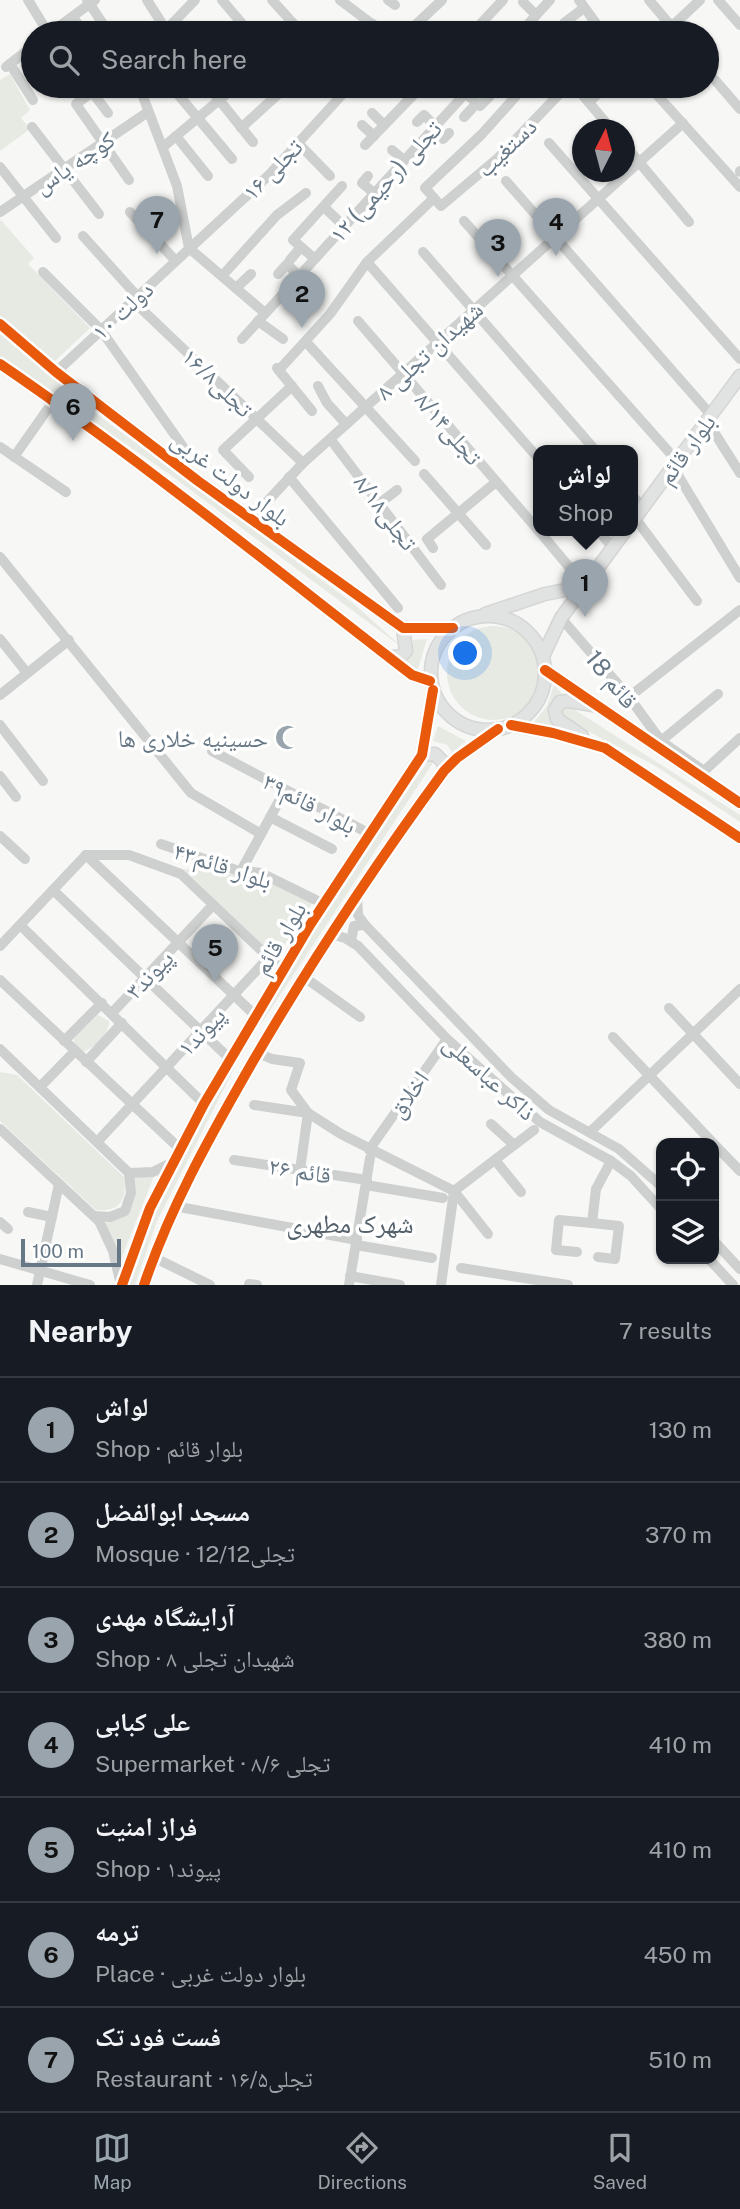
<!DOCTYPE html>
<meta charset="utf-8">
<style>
:root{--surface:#171b24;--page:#20242c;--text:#f1f3f6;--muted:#9ea1a6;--line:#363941;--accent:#99a4ad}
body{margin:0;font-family:"Public Sans","Noto Naskh Arabic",sans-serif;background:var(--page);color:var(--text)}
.controls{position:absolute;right:21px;bottom:21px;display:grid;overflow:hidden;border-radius:14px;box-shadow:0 2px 5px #0004}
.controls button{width:63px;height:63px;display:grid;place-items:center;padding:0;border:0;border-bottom:2px solid var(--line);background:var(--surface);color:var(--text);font:35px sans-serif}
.compass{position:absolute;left:572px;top:119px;width:63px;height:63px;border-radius:50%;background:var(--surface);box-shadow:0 2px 5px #0004;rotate:6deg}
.scale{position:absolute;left:21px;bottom:18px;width:100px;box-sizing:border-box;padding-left:7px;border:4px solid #667786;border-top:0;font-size:19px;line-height:24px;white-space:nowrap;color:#667786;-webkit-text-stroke:5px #fff;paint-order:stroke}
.you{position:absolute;left:466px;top:654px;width:24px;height:24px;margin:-18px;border:5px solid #fff;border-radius:50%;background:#1a73e8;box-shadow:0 0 0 10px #1a73e833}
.badge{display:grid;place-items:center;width:46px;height:46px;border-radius:50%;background:var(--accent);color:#111;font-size:23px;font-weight:700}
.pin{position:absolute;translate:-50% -58px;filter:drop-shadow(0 2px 4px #0008)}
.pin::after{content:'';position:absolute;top:37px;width:24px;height:21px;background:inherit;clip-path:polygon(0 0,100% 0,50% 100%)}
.popup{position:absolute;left:533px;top:445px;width:105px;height:91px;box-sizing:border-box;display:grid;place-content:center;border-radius:14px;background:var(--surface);filter:drop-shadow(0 2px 5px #0005);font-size:23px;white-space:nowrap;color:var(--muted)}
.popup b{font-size:26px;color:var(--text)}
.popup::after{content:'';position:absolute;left:50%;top:100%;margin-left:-14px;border:14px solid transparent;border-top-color:var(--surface)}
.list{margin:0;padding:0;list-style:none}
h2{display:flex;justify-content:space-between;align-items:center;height:91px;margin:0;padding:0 28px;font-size:30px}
h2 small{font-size:23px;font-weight:400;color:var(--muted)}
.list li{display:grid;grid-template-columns:46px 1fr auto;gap:21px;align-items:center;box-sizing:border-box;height:105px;padding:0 28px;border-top:2px solid var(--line)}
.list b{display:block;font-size:26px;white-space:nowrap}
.list p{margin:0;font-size:23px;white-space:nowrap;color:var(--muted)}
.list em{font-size:23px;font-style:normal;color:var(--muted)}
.icon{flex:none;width:38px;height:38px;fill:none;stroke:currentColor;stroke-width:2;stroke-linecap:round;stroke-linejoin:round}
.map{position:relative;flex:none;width:740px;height:1285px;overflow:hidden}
.search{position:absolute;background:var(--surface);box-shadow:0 2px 5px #0004;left:21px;right:21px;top:21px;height:77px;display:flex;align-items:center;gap:18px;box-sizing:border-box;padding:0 24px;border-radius:38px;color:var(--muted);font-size:26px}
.sheet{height:826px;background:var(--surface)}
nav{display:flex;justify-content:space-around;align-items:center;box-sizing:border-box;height:98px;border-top:2px solid var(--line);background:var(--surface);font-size:19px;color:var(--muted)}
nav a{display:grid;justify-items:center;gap:4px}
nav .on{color:var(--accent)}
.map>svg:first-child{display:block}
.green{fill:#e6eae3}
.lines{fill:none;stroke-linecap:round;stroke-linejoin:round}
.major-casing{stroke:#d4d5d4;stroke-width:15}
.minor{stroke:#ced0d0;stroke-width:10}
.major{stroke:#e1e2e2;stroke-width:12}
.cycleway-casing{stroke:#fff;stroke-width:15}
.cycleway{stroke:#e8590c;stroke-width:10}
.labels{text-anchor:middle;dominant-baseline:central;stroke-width:7;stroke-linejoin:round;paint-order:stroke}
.street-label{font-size:24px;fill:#667786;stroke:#fff}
.poi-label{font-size:24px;fill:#667786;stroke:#fff;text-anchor:end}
.neighbourhood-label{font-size:26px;fill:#54616b;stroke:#fff}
</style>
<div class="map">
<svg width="740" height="1285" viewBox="0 0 740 1285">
<rect width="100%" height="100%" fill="#f7f7f5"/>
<g class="green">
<polygon points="10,74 30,110 21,118 30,129 0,151 0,80"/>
<polygon points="0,219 34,258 28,264 90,328 55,361 0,315"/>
<polygon points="0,334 91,410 354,604 403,648 169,474 0,356"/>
<circle cx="494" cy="673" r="47"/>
<polygon points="427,639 417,672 404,659 410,655 413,640"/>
<polygon points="554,685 564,696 550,706 550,716 558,727 530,727 547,706"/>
<polygon points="567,705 740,815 740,822 654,765 566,720 560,715 561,706"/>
<polygon points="438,726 466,741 452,752 447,745 433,741"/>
<polygon points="430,758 435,760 259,1027 312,932"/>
<polygon points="184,869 259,876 313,902 276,959"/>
<path d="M 98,1015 L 109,1021 C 110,1033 94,1049 82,1052 L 74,1046 L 74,1038 Z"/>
<path d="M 247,1043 L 157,1221 L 135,1285 L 127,1285 C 159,1194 193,1124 247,1043 Z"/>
<path d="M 0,1072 L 17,1075 L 124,1177 C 127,1199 121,1212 96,1210 L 0,1121 Z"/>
<polygon points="154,1176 119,1264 105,1223 125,1214 133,1178"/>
</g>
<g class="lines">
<defs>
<g id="major">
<polyline points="0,324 56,372 198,481 403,628 453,628"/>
<path d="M 0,364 C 142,461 276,570 412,675 L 430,681"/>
<polyline points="632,522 740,376"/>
<polyline points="485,614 545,594 585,586"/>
<circle cx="488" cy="673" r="57"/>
<polyline points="543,656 561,618 625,531"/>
<polyline points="389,657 400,657 406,651 403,628"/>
<polyline points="545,670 740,803"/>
<polyline points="511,725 553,733 605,748 740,838"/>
<polyline points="582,736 557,719 555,710 560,702 569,701 593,705"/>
<polyline points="422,755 435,754 444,763 444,771"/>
<polyline points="122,1285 150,1208 204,1104 310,925 422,755 433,690"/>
<path d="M 144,1285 C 170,1208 208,1140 248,1070 C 308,966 373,868 444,771 L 457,758 L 498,729"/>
</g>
</defs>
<use href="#major" class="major-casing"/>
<g class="minor">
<polyline points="28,0 47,31"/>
<polyline points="87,0 109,33"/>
<polyline points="147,0 168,33"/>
<polyline points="222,0 250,33"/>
<polyline points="272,0 302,33"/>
<polyline points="340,0 384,33"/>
<polyline points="388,0 395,5"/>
<polyline points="579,0 603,33"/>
<polyline points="649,0 677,33"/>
<polyline points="718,0 740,25"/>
<polyline points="523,2 536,15"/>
<polyline points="73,17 82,30"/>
<polyline points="564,23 584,8"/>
<polyline points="166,30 195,0"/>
<polyline points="50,33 95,0"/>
<polyline points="363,33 373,24"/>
<polyline points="407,33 442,0"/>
<polyline points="472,33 503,0"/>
<polyline points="520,33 550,0"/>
<polyline points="665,33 700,0"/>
<polyline points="10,64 33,100"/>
<polyline points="6,67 33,46"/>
<polyline points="715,80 740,109"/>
<polyline points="101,86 76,104 129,180"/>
<polyline points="139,86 177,186 189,248"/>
<polyline points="171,86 232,159"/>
<polyline points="208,86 253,142"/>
<polyline points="298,86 301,89"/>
<polyline points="457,86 480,106 490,96"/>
<polyline points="525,86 482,134 425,188 441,206 498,158 567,86"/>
<polyline points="575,86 612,130"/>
<polyline points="649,86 740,187"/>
<polyline points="92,92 108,113"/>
<polyline points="589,102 607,86"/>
<polyline points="372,113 384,125"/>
<polyline points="464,117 477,103"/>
<polyline points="417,122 424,115 435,126"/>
<polyline points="362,125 374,136"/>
<polyline points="32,127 99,214"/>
<polyline points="241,128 287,86"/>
<polyline points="432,129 443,139 449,133"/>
<polyline points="176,136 208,176"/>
<polyline points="298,143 330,176"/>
<polyline points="549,143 740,359"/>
<polyline points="624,144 689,222"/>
<polyline points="365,145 422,86"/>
<polyline points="163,147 236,86"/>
<polyline points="392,150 404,160"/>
<polyline points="0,167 56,238"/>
<polyline points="740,172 740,171"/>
<polyline points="368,176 362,183 374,193"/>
<polyline points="506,181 711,415"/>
<polyline points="324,207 344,226"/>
<polyline points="0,212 148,112"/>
<polyline points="130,212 175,260"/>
<polyline points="464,221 677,461"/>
<polyline points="83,236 137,296"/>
<polyline points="189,248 265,313"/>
<polyline points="423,252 596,451"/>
<polyline points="315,259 293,240 342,186"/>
<polyline points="290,260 301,247"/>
<polyline points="367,262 538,458"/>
<polyline points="43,272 101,330 186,451"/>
<polyline points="278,274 287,264 299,276"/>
<polyline points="222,276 277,215 306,193"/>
<polyline points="236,288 251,274"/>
<polyline points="132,300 303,463"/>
<polyline points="258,321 283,339"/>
<polyline points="358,321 538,530"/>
<polyline points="242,339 472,86"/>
<polyline points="307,343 415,461"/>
<polyline points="277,368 312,411"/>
<polyline points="279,370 330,314 367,262 434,198"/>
<polyline points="56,372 268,176 350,86"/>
<polyline points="318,386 327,403 346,424"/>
<polyline points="707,421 740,473"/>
<polyline points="331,440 441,585"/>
<polyline points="0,447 66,492"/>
<polyline points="14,457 54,400"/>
<polyline points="673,467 740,578"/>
<polyline points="424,474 486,545"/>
<polyline points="249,477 223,450 292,386"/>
<polyline points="289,477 398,608"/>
<polyline points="632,495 643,508"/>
<polyline points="380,503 397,490"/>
<polyline points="635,518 697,601"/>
<polyline points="251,519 303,463 683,123"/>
<polyline points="539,531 585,586"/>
<polyline points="599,531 613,548"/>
<polyline points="433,548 427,539 496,482"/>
<polyline points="0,557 191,793 261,834"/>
<polyline points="561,618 629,697 661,741 704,771 740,738"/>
<polyline points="0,639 27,673"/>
<polyline points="0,695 69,640"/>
<polyline points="629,697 740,610"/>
<polyline points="0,725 43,781"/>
<polyline points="661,741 718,694"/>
<polyline points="212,751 372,835"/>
<polyline points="0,776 16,797"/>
<polyline points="270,817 332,849"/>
<polyline points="0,836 25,859"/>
<polyline points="161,844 236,870 261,873 324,904"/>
<polyline points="86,855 129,855 181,874 283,971"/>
<polyline points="86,855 257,1017"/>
<polyline points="241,871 285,790"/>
<polyline points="53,890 230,1059"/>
<polyline points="357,895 358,915 365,925 511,1077 549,1110 619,1149 661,1186"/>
<polyline points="20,925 204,1104"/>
<polyline points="330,934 345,938 358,946 447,1039 540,1122 611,1161 631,1176 661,1209"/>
<polyline points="351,941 354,926 365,925"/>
<polyline points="0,946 86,855"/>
<polyline points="304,977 360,1017"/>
<polyline points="0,980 179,1148"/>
<polyline points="669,1008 740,1084"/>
<polyline points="112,1013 213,905"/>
<polyline points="613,1037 713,1143"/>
<polyline points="64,1041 102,1003"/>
<polyline points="0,1049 129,1173 153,1172 171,1163"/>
<polyline points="258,1053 272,1059 300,1063 291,1090 308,1113 341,1134 454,1191 488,1234"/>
<polyline points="86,1062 122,1023"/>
<polyline points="40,1087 75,1051"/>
<polyline points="254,1105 308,1113"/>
<polyline points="491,1124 514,1145"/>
<polyline points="0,1129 99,1221 113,1251 121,1285"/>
<polyline points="590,1132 740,989"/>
<polyline points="97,1142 269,957"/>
<polyline points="714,1144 740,1171"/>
<polyline points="369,1150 447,1039"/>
<polyline points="234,1160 367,1180"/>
<polyline points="495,1160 521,1192"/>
<polyline points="300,1170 308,1113"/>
<polyline points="366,1185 443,1198"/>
<polyline points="454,1191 534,1130"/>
<polyline points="174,1206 357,1240"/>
<polyline points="28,1212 52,1217"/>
<polyline points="94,1216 110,1217 125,1211 131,1193 129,1173"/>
<polyline points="0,1222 8,1229"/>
<polyline points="592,1223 619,1226 615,1259 598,1257"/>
<polyline points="714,1241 740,1269"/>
<polyline points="356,1245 432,1258"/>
<polyline points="577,1252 556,1250 559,1220 592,1223 596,1189 611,1161"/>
<polyline points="153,1257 210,1285"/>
<polyline points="0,1259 90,1285"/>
<polyline points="709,1259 733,1285"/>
<polyline points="461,1268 568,1285"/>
<polyline points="350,1276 400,1285"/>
<polyline points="249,1284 257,1285"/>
<polyline points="37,1285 59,1184"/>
<polyline points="349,1285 370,1158"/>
<polyline points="441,1285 454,1191"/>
</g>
<use href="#major" class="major"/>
<defs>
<g id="cycleway">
<polyline points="0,324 56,372 198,481 403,628 453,628"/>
<path d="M 0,364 C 142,461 276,570 412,675 L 430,681"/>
<polyline points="545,670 740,803"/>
<polyline points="511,725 553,733 605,748 740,838"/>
<polyline points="122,1285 150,1208 204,1104 310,925 422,755 433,690"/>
<path d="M 144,1285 C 170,1208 208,1140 248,1070 C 308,966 373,868 444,771 L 457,758 L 498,729"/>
</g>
</defs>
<use href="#cycleway" class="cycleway-casing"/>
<use href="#cycleway" class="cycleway"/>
</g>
<defs>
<symbol id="mosque-bare" viewBox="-9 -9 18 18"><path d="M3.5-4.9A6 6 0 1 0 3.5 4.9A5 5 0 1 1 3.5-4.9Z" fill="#99a4ad" stroke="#fff" stroke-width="2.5" paint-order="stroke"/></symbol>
</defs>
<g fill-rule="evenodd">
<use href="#mosque-bare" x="270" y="720" width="35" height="35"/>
</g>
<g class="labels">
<g class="street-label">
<text transform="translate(506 147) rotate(-44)">دستغیب</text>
<text transform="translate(74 162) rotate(-34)">کوچه یاس</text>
<text transform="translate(272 169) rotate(-46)">۱۶ تجلی</text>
<text transform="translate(385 181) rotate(-48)">۱۲ تجلی (رحیمی)</text>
<text transform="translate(122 310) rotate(-43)">۱۰ دولت</text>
<text transform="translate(429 350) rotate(-42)">شهیدان تجلی ۸</text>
<text transform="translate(218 382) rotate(44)">تجلی۱۶/۸</text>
<text transform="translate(449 428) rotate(49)">تجلی۸‌/۱۴</text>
<text transform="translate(686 449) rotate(-54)">بلوار قائم</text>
<text transform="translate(231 478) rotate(37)">بلوار دولت غربی</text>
<text transform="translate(386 512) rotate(53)">تجلی۸/۱۸</text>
<text transform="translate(612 679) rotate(51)">18 قائم</text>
<text transform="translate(310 803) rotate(28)">بلوار قائم۳۹</text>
<text transform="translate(223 865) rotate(18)">بلوار قائم۴۳</text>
<text transform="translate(279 938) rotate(-59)">بلوار قائم</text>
<text transform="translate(149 974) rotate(-46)">پیوند۳</text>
<text transform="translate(201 1031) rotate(-46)">پیوند۱</text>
<text transform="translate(490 1077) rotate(42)">ذاکر عباسعلی</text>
<text transform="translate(408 1094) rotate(-55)">اخلاق</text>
<text transform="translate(300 1170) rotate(9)">قائم ۲۶</text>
</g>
<g class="poi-label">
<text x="268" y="738">حسینیه خلاری ها</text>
</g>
<g class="neighbourhood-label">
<text x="350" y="1223">شهرک مطهری</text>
</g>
</g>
</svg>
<div class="controls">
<button><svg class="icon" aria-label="locate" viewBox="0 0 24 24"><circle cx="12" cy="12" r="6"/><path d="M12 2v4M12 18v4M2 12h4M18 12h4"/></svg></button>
<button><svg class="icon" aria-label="layers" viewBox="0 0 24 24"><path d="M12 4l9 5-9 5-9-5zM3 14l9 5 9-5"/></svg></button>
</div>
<svg class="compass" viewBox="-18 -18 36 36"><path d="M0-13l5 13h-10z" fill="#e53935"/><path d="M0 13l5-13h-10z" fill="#9ea1a6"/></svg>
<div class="scale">100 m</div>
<div class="you"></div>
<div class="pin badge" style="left:585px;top:617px">1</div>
<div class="popup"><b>لواش</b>Shop</div>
<div class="pin badge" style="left:302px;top:328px">2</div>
<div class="pin badge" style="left:498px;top:277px">3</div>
<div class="pin badge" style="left:556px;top:256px">4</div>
<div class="pin badge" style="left:215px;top:982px">5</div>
<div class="pin badge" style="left:73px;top:441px">6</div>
<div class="pin badge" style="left:157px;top:254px">7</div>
<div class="search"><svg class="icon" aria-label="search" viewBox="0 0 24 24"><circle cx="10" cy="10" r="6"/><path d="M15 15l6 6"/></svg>Search here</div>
</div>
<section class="sheet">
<h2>Nearby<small>7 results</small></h2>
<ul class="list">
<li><span class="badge">1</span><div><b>لواش</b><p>Shop · بلوار قائم</p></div><em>130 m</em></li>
<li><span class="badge">2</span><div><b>مسجد ابوالفضل</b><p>Mosque · تجلی12/12</p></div><em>370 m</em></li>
<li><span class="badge">3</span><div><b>آرایشگاه مهدی</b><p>Shop · شهیدان تجلی ۸</p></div><em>380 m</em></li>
<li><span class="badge">4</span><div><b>علی کبابی</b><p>Supermarket · تجلی ۸/۶</p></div><em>410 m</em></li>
<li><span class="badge">5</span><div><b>فراز امنیت</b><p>Shop · پیوند۱</p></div><em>410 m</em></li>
<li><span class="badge">6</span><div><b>ترمه</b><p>Place · بلوار دولت غربی</p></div><em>450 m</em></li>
<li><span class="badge">7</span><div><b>فست فود تک</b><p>Restaurant · تجلی۱۶/۵</p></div><em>510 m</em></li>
</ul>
</section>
<nav>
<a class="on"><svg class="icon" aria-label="map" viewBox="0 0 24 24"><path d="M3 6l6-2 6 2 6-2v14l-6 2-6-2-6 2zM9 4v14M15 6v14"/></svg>Map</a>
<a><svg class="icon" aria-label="directions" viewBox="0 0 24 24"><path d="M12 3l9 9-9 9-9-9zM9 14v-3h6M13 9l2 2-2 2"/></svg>Directions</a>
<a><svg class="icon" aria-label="saved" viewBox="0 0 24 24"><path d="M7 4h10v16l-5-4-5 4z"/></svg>Saved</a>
</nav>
